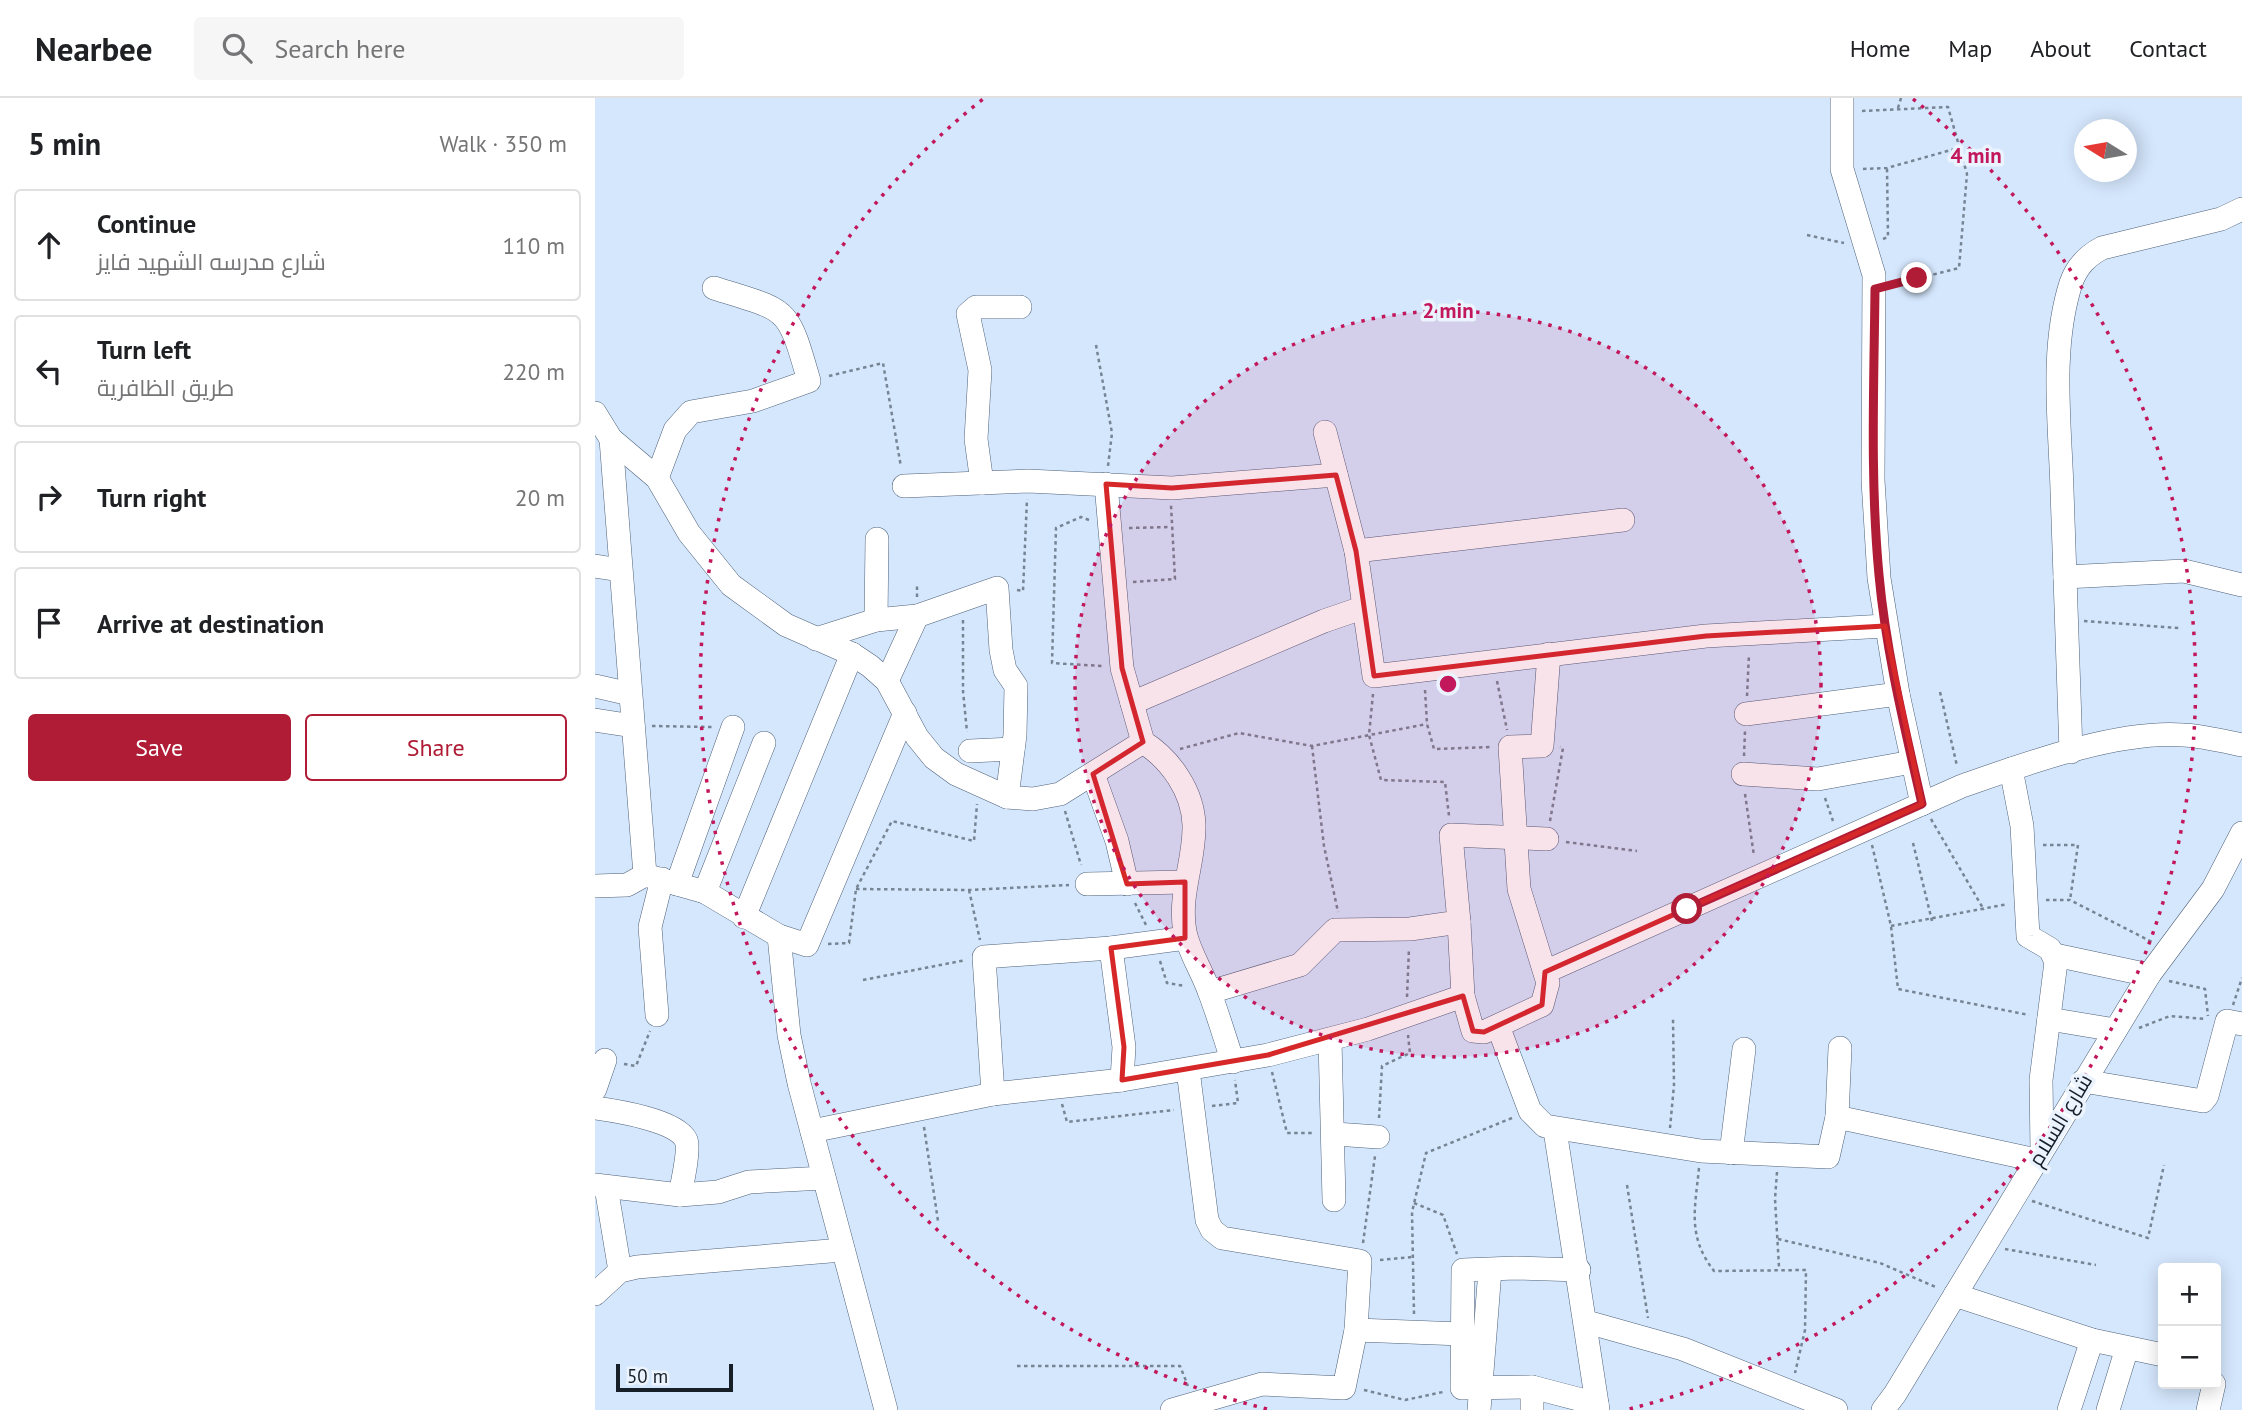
<!DOCTYPE html>
<meta charset="utf-8">
<style>
:root{--surface:#fff;--page:#f6f6f6;--text:#202124;--muted:#757577;--line:#e0e0e0;--accent:#b01c35}
body{margin:0;font-family:"PT Sans",Cairo,sans-serif;background:var(--page);color:var(--text)}
.controls{position:absolute;right:21px;bottom:21px;display:grid;overflow:hidden;border-radius:7px;box-shadow:0 4px 18px #0003}
.controls button{width:63px;height:63px;display:grid;place-items:center;padding:0;border:0;border-bottom:2px solid var(--line);background:var(--surface);color:var(--text);font:35px sans-serif}
.compass{position:absolute;left:1479px;top:21px;width:63px;height:63px;border-radius:50%;background:var(--surface);box-shadow:0 4px 18px #0003;rotate:281deg}
.scale{position:absolute;left:21px;bottom:18px;width:117px;box-sizing:border-box;padding-left:7px;border:4px solid #161e28;border-top:0;font-size:19px;line-height:24px;white-space:nowrap;color:#161e28;-webkit-text-stroke:5px #eaf3fe;paint-order:stroke}
.stop{position:absolute;width:21px;height:21px;margin:-16px;border:5px solid #b01c35;border-radius:50%;background:#fff}
.stop.end{background:#b01c35;border-color:#fff;box-shadow:0 2px 7px #0008}
.list{margin:0;padding:0;list-style:none}
h2{display:flex;justify-content:space-between;align-items:center;height:91px;margin:0;padding:0 28px;font-size:30px}
h2 small{font-size:23px;font-weight:400;color:var(--muted)}
.list li{display:grid;grid-template-columns:46px 1fr auto;gap:21px;align-items:center;box-sizing:border-box;height:112px;margin:0 14px 14px;padding:0 14px;border:2px solid var(--line);border-radius:7px}
.list b{display:block;font-size:26px;white-space:nowrap}
.list p{margin:0;font-size:23px;white-space:nowrap;color:var(--muted)}
.list em{font-size:23px;font-style:normal;color:var(--muted)}
.actions{display:flex;gap:14px;padding:21px 28px}
.actions a{flex:1;padding:16px 0;border:2px solid var(--accent);border-radius:7px;text-align:center;font-size:24px;color:var(--accent)}
.actions .main{background:var(--accent);color:#fff}
.icon{flex:none;width:38px;height:38px;fill:none;stroke:currentColor;stroke-width:2;stroke-linecap:round;stroke-linejoin:round}
.map{position:relative;flex:none;width:1647px;height:1312px;overflow:hidden}
header{display:flex;align-items:center;gap:42px;box-sizing:border-box;height:98px;padding:0 35px;background:var(--surface);border-bottom:2px solid var(--line)}
header strong{font-size:33px}
nav{display:flex;gap:38px;margin-inline-start:auto;font-size:24px}
.search{width:490px;height:63px;background:var(--page);display:flex;align-items:center;gap:18px;box-sizing:border-box;padding:0 24px;border-radius:7px;color:var(--muted);font-size:26px}
main{display:flex}
aside{flex:1;background:var(--surface)}
.map>svg:first-child{display:block}
.lines{fill:none;stroke-linecap:round;stroke-linejoin:round}
.minor-casing{stroke:#4e6179;stroke-width:24}
.path{stroke:#778494;stroke-width:2.5;stroke-dasharray:3.5 3.5;stroke-linecap:butt}
.minor{stroke:#fff;stroke-width:23}
.route{stroke:#b01c35;stroke-width:9}
.marked{fill:none;stroke:#d62828;stroke-width:5;stroke-linejoin:round}
.ring{fill:none;stroke:#c2185b;stroke-width:3.5;stroke-dasharray:3.5 7}
.labels{text-anchor:middle;dominant-baseline:central;stroke-width:7;stroke-linejoin:round;paint-order:stroke}
.street-label{font-size:21px;fill:#161e28;stroke:#eaf3fe}
.centre{fill:#c2185b;stroke:#eaf3fe;stroke-width:3.5}
.ring-label{font-size:21px;text-anchor:middle;font-weight:bold;fill:#c2185b;stroke:#eaf3fe;stroke-width:7;stroke-linejoin:round;paint-order:stroke}
</style>
<header>
<strong>Nearbee</strong>
<div class="search"><svg class="icon" aria-label="search" viewBox="0 0 24 24"><circle cx="10" cy="10" r="6"/><path d="M15 15l6 6"/></svg>Search here</div>
<nav><a>Home</a><a>Map</a><a>About</a><a>Contact</a></nav>
</header>
<main>
<aside>
<h2>5 min<small>Walk · 350 m</small></h2>
<ul class="list">
<li><svg class="icon" aria-label="ahead" viewBox="0 0 24 24"><path d="M12 20V5M6 11l6-6 6 6"/></svg><div><b>Continue</b><p>شارع مدرسه الشهيد فايز</p></div><em>110 m</em></li>
<li><svg class="icon" aria-label="left" viewBox="0 0 24 24"><path d="M17 20v-9H6M10 6l-5 5 5 5"/></svg><div><b>Turn left</b><p>طريق الظافرية</p></div><em>220 m</em></li>
<li><svg class="icon" aria-label="right" viewBox="0 0 24 24"><path d="M7 20v-9h11M14 6l5 5-5 5"/></svg><div><b>Turn right</b></div><em>20 m</em></li>
<li><svg class="icon" aria-label="arrive" viewBox="0 0 24 24"><path d="M6 21V4h12l-3 4 3 4H6"/></svg><div><b>Arrive at destination</b></div></li>
</ul>
<div class="actions"><a class="main">Save</a><a>Share</a></div>
</aside>
<div class="map">
<svg width="1647" height="1312" viewBox="0 0 1647 1312">
<rect width="100%" height="100%" fill="#d5e7fd"/>
<g class="lines">
<defs>
<g id="minor">
<polyline points="1247,0 1247,71 1279,177 1278,382 1284,480 1303,596 1327,706"/>
<polyline points="0,315 16,341 62,380 94,435 136,487 191,527 257,556 275,568 292,583 322,639 339,660 361,676 412,699 438,701 465,696 548,644"/>
<polyline points="730,334 761,453 779,578 1111,538 1290,528"/>
<polyline points="16,341 50,777"/>
<path d="M 62,380 L 80,332 L 96,314 L 158,303 L 214,283 C 192,206 194,214 119,190"/>
<polyline points="387,385 381,341 385,272 373,216 381,209 425,209"/>
<path d="M 511,386 L 527,570 L 548,644 C 575,661 598,693 599,727 C 600,763 583,797 590,834 C 594,854 607,873 614,893 C 623,916 630,941 638,964"/>
<polyline points="309,388 433,383 577,390 741,377"/>
<polyline points="761,453 1028,422"/>
<polyline points="0,468 25,472"/>
<polyline points="1470,479 1589,473 1647,487"/>
<polyline points="281,522 282,441"/>
<polyline points="221,541 281,522 322,518 402,490 406,552 410,572 421,588 420,637 412,699"/>
<polyline points="292,583 322,518"/>
<polyline points="0,588 35,596"/>
<polyline points="537,605 729,523 767,510"/>
<polyline points="1151,616 1303,596"/>
<polyline points="0,622 38,628"/>
<polyline points="375,653 418,651"/>
<path d="M 1476,654 C 1473,567 1470,479 1467,392 C 1465,325 1455,250 1476,185 C 1482,168 1492,158 1507,150 L 1626,121 L 1647,111"/>
<polyline points="1416,671 1427,728 1433,838 1455,851 1461,864 1446,982 1447,1052"/>
<polyline points="498,676 522,743 532,786"/>
<polyline points="1148,676 1223,681 1317,664"/>
<polyline points="82,786 138,629"/>
<polyline points="492,786 590,784"/>
<polyline points="0,788 32,787 50,777 110,794 184,838 212,847 310,615"/>
<polyline points="110,794 169,645"/>
<polyline points="149,819 257,556"/>
<polyline points="864,824 868,898 878,933 889,934 947,907 953,885 924,791 915,649 947,648 954,556"/>
<polyline points="184,838 194,937 204,985 291,1312"/>
<polyline points="516,850 529,949 527,982"/>
<polyline points="1460,857 1554,877"/>
<path d="M 950,874 L 1367,688 C 1430,666 1522,632 1588,637 C 1608,638 1628,643 1647,647"/>
<polyline points="615,894 705,867 740,832 815,831 864,824 856,737 952,741"/>
<polyline points="62,917 55,829 67,781"/>
<polyline points="1454,921 1520,932"/>
<polyline points="903,928 935,1013 950,1028 1106,1053 1233,1059 1242,1019 1245,950"/>
<polyline points="735,942 739,1102"/>
<polyline points="1488,983 1608,1003 1612,998 1632,923 1647,926"/>
<polyline points="0,991 10,962"/>
<polyline points="398,996 389,859 516,850 591,840"/>
<path d="M 0,1010 C 21,1013 81,1022 91,1042 C 95,1051 87,1086 85,1097"/>
<polyline points="1242,1019 1441,1062"/>
<polyline points="960,1032 1003,1312"/>
<polyline points="217,1033 398,996 527,982 673,957 773,931 868,898"/>
<polyline points="740,1036 783,1039"/>
<polyline points="1136,1055 1149,951"/>
<polyline points="0,1087 85,1097 123,1094 154,1084 229,1080"/>
<polyline points="11,1089 25,1173"/>
<polyline points="984,1172 921,1170 868,1172 867,1290 937,1289 1002,1306"/>
<polyline points="0,1196 25,1173 42,1169 247,1152"/>
<polyline points="1360,1197 1497,1242 1568,1257"/>
<polyline points="992,1224 1088,1251 1241,1312"/>
<polyline points="761,1232 867,1236"/>
<polyline points="937,1289 937,1312"/>
<polyline points="577,1312 667,1286 749,1290 761,1232 765,1163 627,1140 617,1132 612,1122 593,972"/>
<polyline points="884,1312 895,1172"/>
<polyline points="1288,1312 1300,1296 1554,877 1618,791 1647,735"/>
<polyline points="1474,1312 1497,1242"/>
<polyline points="1513,1312 1532,1250"/>
<polyline points="1613,1312 1619,1286"/>
</g>
</defs>
<use href="#minor" class="minor-casing"/>
<g class="path">
<polyline points="1303,10 1306,0"/>
<polyline points="1267,13 1353,9 1372,76 1364,170 1297,187"/>
<polyline points="1268,71 1292,70 1363,50"/>
<polyline points="1212,137 1249,145"/>
<polyline points="1288,141 1293,139 1292,70"/>
<polyline points="501,247 517,335 513,368"/>
<polyline points="234,278 288,265 306,369"/>
<polyline points="494,422 486,419 461,430 457,565 507,568"/>
<polyline points="534,430 576,429"/>
<polyline points="538,484 580,481 576,407"/>
<polyline points="422,492 428,493 432,401"/>
<polyline points="322,499 322,488"/>
<polyline points="368,522 368,593 372,634"/>
<polyline points="1489,523 1584,530"/>
<polyline points="902,583 912,632"/>
<polyline points="830,592 832,626 839,651 898,649"/>
<polyline points="1345,594 1362,668"/>
<polyline points="778,596 774,637 786,682 850,684 854,718"/>
<polyline points="1152,598 1154,556"/>
<polyline points="57,628 117,629"/>
<polyline points="717,648 729,748 743,814"/>
<polyline points="585,651 644,635 717,648 832,626"/>
<polyline points="1149,658 1150,633"/>
<polyline points="1150,696 1159,758"/>
<polyline points="1230,700 1238,723"/>
<polyline points="470,713 486,767"/>
<polyline points="1336,721 1389,812"/>
<polyline points="955,723 968,650 965,649"/>
<polyline points="971,744 1042,753"/>
<polyline points="1318,745 1337,823"/>
<polyline points="1277,747 1296,828 1303,891 1434,917"/>
<polyline points="1448,747 1483,747 1475,802"/>
<polyline points="261,791 374,792 474,787"/>
<polyline points="374,792 385,842"/>
<polyline points="1451,802 1475,802 1557,844"/>
<polyline points="540,805 551,827"/>
<polyline points="1296,828 1413,806"/>
<polyline points="233,846 254,845 261,791 297,723 379,743 382,706"/>
<polyline points="565,863 572,885 590,888"/>
<polyline points="268,882 371,862"/>
<polyline points="1574,883 1610,891 1613,918"/>
<polyline points="812,899 814,850"/>
<polyline points="1638,907 1647,880"/>
<polyline points="1544,930 1575,918 1611,921"/>
<polyline points="29,966 41,968 55,933"/>
<polyline points="677,974 692,1035 717,1035"/>
<polyline points="467,1006 472,1024 579,1012"/>
<polyline points="617,1008 643,1005 640,982"/>
<polyline points="784,1020 787,968 815,955 813,937"/>
<polyline points="329,1029 343,1123"/>
<polyline points="1075,1030 1079,987 1078,921"/>
<path d="M 1104,1070 C 1100,1111 1092,1138 1119,1173 L 1211,1172 L 1210,1232 L 1200,1275"/>
<polyline points="1182,1074 1180,1101 1184,1169"/>
<polyline points="1032,1087 1053,1220"/>
<polyline points="1437,1103 1553,1140 1569,1067"/>
<polyline points="819,1105 848,1117 862,1156"/>
<polyline points="1183,1141 1285,1165 1343,1190"/>
<polyline points="768,1145 780,1058"/>
<polyline points="1410,1151 1501,1167"/>
<polyline points="785,1162 817,1159"/>
<polyline points="819,1216 817,1114 831,1055 917,1020"/>
<polyline points="422,1268 585,1268 593,1288"/>
<polyline points="769,1292 810,1302 848,1294"/>
</g>
<use href="#minor" class="minor"/>
</g>
<g class="lines">
<path class="route" d="M 1092,811 L 1327,706 C 1310,631 1291,554 1284,477 C 1275,382 1279,286 1280,191 L 1322,180"/>
</g>
<path class="marked" d="M 741,377 L 761,453 L 779,578 L 1111,538 L 1290,528 L 1327,706 L 950,874 L 947,907 L 889,934 L 878,933 L 868,898 L 673,957 L 527,982 L 529,949 L 516,850 L 590,840 L 590,784 L 532,786 L 498,676 L 548,644 L 527,570 L 511,386 L 577,390 Z"/>
<circle cx="853" cy="586" r="373" fill="#c2185b" fill-opacity=".12"/>
<g class="ring">
<circle cx="853" cy="586" r="373"/>
<path d="M672 1311A747 747 0 0 1 388 1M1318 1A747 747 0 0 1 1034 1311"/>
</g>
<g class="labels">
<g class="street-label">
<text transform="translate(1465 1022) rotate(-59)">شارع السلام</text>
</g>
</g>
<circle cx="853" cy="586" r="10" class="centre"/>
<g class="ring-label">
<text x="1381" y="65">4 min</text>
<text x="853" y="220">2 min</text>
</g>
</svg>
<div class="controls">
<button>+</button>
<button>−</button>
</div>
<svg class="compass" viewBox="-18 -18 36 36"><path d="M0-13l5 13h-10z" fill="#e53935"/><path d="M0 13l5-13h-10z" fill="#757577"/></svg>
<div class="scale">50 m</div>
<div class="stop" style="left:1092px;top:811px"></div>
<div class="stop end" style="left:1322px;top:180px"></div>
</div>
</main>
